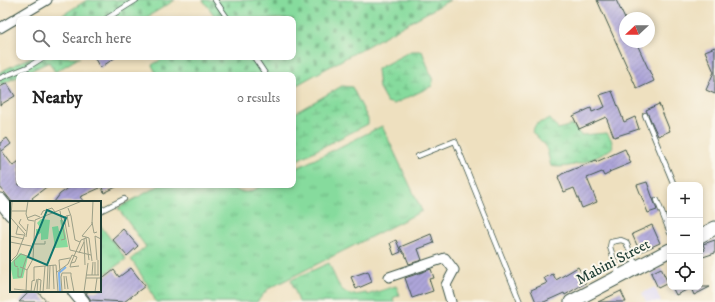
<!DOCTYPE html>
<meta charset="utf-8">
<style>
:root{--surface:#fff;--page:#f6f6f6;--text:#222;--muted:#767676;--line:#e0e0e0}
body{margin:0;font-family:"IM FELL DW Pica",serif;background:var(--page);color:var(--text)}
.controls{position:absolute;right:12px;bottom:12px;display:grid;overflow:hidden;border-radius:8px;box-shadow:0 2px 6px #0003}
.controls button{width:36px;height:36px;display:grid;place-items:center;padding:0;border:0;border-bottom:1px solid var(--line);background:var(--surface);color:var(--text);font:20px sans-serif}
.compass{position:absolute;left:619px;top:12px;width:36px;height:36px;border-radius:50%;background:var(--surface);box-shadow:0 2px 6px #0003;rotate:248deg}
.list{margin:0;padding:0;list-style:none}
h2{display:flex;justify-content:space-between;align-items:center;height:52px;margin:0;padding:0 16px;font-size:17px}
h2 small{font-size:13px;font-weight:400;color:var(--muted)}
.icon{flex:none;width:22px;height:22px;fill:none;stroke:currentColor;stroke-width:2;stroke-linecap:round;stroke-linejoin:round}
.map{position:relative;flex:none;width:715px;height:302px;overflow:hidden}
.search{position:absolute;background:var(--surface);box-shadow:0 2px 6px #0003;left:16px;top:16px;width:280px;height:44px;display:flex;align-items:center;gap:10px;box-sizing:border-box;padding:0 14px;border-radius:8px;color:var(--muted);font-size:15px}
.panel{position:absolute;background:var(--surface);box-shadow:0 2px 6px #0003;left:16px;top:72px;width:280px;height:116px;border-radius:8px}
.map>svg:first-child{display:block}
.built{fill:#dbd6f7}
.grass{fill:url(#grass-tufts);stroke:#528c68}
.wetland{fill:url(#wetland-marsh);stroke:#528c68}
.cemetery{fill:url(#cemetery-stones);stroke:#528c68}
.building{fill:url(#building-hatch)}
.lines{fill:none;stroke-linecap:round;stroke-linejoin:round}
.lane-casing{stroke:#3e5549;stroke-width:6}
.street-casing{stroke:#3e5549;stroke-width:11}
.secondary-casing{stroke:#3e5549;stroke-width:15}
.lane{stroke:#fff;stroke-width:4.5}
.street{stroke:#fff;stroke-width:9}
.secondary{stroke:#fff;stroke-width:13}
.labels{text-anchor:middle;dominant-baseline:central;stroke-width:4;stroke-linejoin:round;paint-order:stroke}
.street-label{font-size:15px;fill:#1f3d34;stroke:#fbf7ec}
.inset-river{fill:none;stroke:#7eb3ec;stroke-width:2}
.inset-road{fill:none;stroke:#9b9f87;stroke-width:1}
.view{fill:#0f766e;fill-opacity:0.15;stroke:#0f766e;stroke-width:2}
.inset-edge{fill:none;stroke:#1f3d34;stroke-width:2}
</style>
<div class="map">
<svg width="715" height="302" viewBox="0 0 715 302">
<defs>
<pattern id="grass-tufts" width="24" height="20" patternUnits="userSpaceOnUse"><rect width="24" height="20" fill="#86db9d"/><path d="M3 7l-1-3M5 7V3M7 7l1-3M15 17l-1-3M17 17v-4M19 17l1-3" fill="none" stroke="#6db381"/></pattern>
<pattern id="wetland-marsh" width="20" height="14" patternUnits="userSpaceOnUse"><rect width="20" height="14" fill="#86db9d"/><path d="M1 5h8M5 5V1M11 12h8M15 12V8" fill="none" stroke="#6db381"/></pattern>
<pattern id="cemetery-stones" width="16" height="16" patternUnits="userSpaceOnUse"><rect width="16" height="16" fill="#86db9d"/><path d="M2 7V4a2 2 0 0 1 4 0v3zM10 15v-3a2 2 0 0 1 4 0v3z" fill="#6db381"/></pattern>
<pattern id="building-hatch" width="6" height="6" patternUnits="userSpaceOnUse"><rect width="6" height="6" fill="#ada5d9"/><path d="M-1 1l2-2M0 6l6-6M5 7l2-2" fill="none" stroke="#8c88b1"/></pattern>
</defs>
<rect width="100%" height="100%" fill="#fbf7ec"/>
<filter id="ink" filterUnits="userSpaceOnUse"><feTurbulence type="fractalNoise" baseFrequency=".025" numOctaves="2"/><feDisplacementMap in="SourceGraphic" scale="8" xChannelSelector="R" yChannelSelector="G"/><feConvolveMatrix kernelMatrix="1 2 1 2 8 2 1 2 1" color-interpolation-filters="sRGB"/></filter>
<filter id="wash" filterUnits="userSpaceOnUse"><feTurbulence type="fractalNoise" baseFrequency=".012" numOctaves="4" result="noise"/><feDisplacementMap in="SourceGraphic" scale="16" xChannelSelector="R" yChannelSelector="G"/><feGaussianBlur stdDeviation="0.9" result="paint"/><feColorMatrix in="noise" values="0 0 0 0 0 0 0 0 0 0 0 0 0 0 0 0 0 1.4 0 .05"/><feComposite in="paint" operator="in"/></filter>
<g filter="url(#wash)">
<rect width="100%" height="100%" fill="#eee0bf"/>
<polygon class="built" points="655,287 661,302 646,302 642,293"/>
<g class="grass">
<polygon points="382,126 422,211 268,289 257,302 156,302 149,287 131,259 146,247 118,208 160,185 228,185 240,192 249,192 264,185 293,185 293,170"/>
<polygon points="100,225 126,259 102,276 100,273"/>
<path d="M 329,263 C 338,283 340,300 366,293 L 367,295 L 396,286 L 400,295 L 393,298 L 394,302 L 299,302 L 291,280 Z"/>
</g>
<g class="wetland">
<polygon points="411,51 422,51 433,81 432,86 394,104 387,102 379,88 377,69"/>
<polygon points="342,86 352,87 368,119 368,124 293,162 293,114"/>
<path d="M 550,119 L 558,129 L 572,125 L 581,135 L 607,133 L 611,139 L 613,147 C 599,159 568,170 551,166 L 546,146 L 532,132 L 536,124 Z"/>
</g>
<g class="cemetery">
<polygon points="87,0 175,0 144,19 56,19"/>
<polygon points="203,0 450,0 293,87 293,75 157,75 152,65 165,57 293,57 293,19 217,19"/>
<polygon points="31,57 80,57 55,72 49,62 0,85 0,72"/>
</g>
<g id="blocks">
<g class="building">
<polygon points="597,0 616,0 625,19 625,42 636,42 654,81 637,89"/>
<polygon points="715,47 715,94 706,90 714,72 705,51"/>
<polygon points="94,57 116,57 100,68"/>
<polygon points="7,83 15,96 0,105 0,87"/>
<polygon points="612,91 624,122 635,117 639,129 614,137 606,117 579,129 573,116 591,108 592,112 605,107 600,95"/>
<polygon points="659,104 670,131 658,136 646,110"/>
<polygon points="7,138 11,144 2,151 13,166 19,161 19,185 49,185 32,198 35,202 12,202 0,187 0,143"/>
<polygon points="625,149 631,163 609,172 610,173 604,176 602,172 587,178 597,202 582,208 574,188 564,192 558,177 562,174 596,160 596,162"/>
<polygon points="647,182 657,210 648,213 637,185"/>
<polygon points="73,185 120,185 104,193 102,187 80,197 84,202 54,202 60,194"/>
<polygon points="652,225 660,243 640,252 632,234"/>
<polygon points="123,229 138,246 127,256 112,239"/>
<polygon points="431,234 434,243 418,249 422,260 409,264 405,254 404,254 400,247"/>
<polygon points="396,240 401,252 394,255 390,243"/>
<polygon points="715,240 715,253 700,258 700,253 705,250 703,244"/>
<polygon points="578,267 587,282 565,295 564,293 544,302 536,302 531,290 547,283 544,278 553,274 556,280"/>
<polygon points="131,268 145,286 124,302 91,300 86,293 89,291 100,291 100,281 114,270 119,277"/>
<polygon points="661,268 668,283 658,288 651,273"/>
<polygon points="431,269 434,278 429,279 433,291 412,298 405,278"/>
<polygon points="368,271 372,282 356,289 351,277"/>
<polygon points="672,287 710,287 694,295 691,288 676,295"/>
<polygon points="30,291 37,291 47,302 19,302"/>
<polygon points="621,291 626,302 598,302"/>
</g>
</g>
</g>
<g filter="url(#ink)">
<use href="#blocks" fill-opacity="0" stroke="#3e5549" stroke-width="1"/>
<g class="lines">
<defs>
<g id="lane">
<polyline points="215,0 228,19"/>
<polyline points="106,19 136,0"/>
<polyline points="254,57 266,75"/>
<polyline points="0,78 28,67 44,57"/>
<polyline points="645,115 674,185"/>
<polyline points="418,156 455,141 520,302"/>
<polyline points="657,200 670,233"/>
<polyline points="100,211 124,199"/>
<polyline points="619,275 610,247 611,242 621,240 626,242 636,266"/>
</g>
<g id="street">
<polyline points="0,28 47,0"/>
<polyline points="389,277 445,258 454,270 446,285 451,302"/>
</g>
<g id="secondary">
<polyline points="0,200 11,214"/>
<polyline points="700,236 715,228"/>
<polyline points="74,291 83,302"/>
<polyline points="571,302 670,250"/>
</g>
</defs>
<use href="#lane" class="lane-casing"/>
<use href="#street" class="street-casing"/>
<use href="#secondary" class="secondary-casing"/>
<use href="#lane" class="lane"/>
<use href="#street" class="street"/>
<use href="#secondary" class="secondary"/>
</g>
</g>
<g class="labels">
<g class="street-label">
<text transform="translate(613 262) rotate(-28)">Mabini Street</text>
</g>
</g>
<g transform="translate(10 201)">
<rect width="91" height="91" fill="#eee0bf"/>
<path d="M 31,18 L 40,19 L 38,38 L 31,39 L 31,32 L 26,35 L 26,28 L 31,28 L 27,22 Z" fill="#86db9d"/>
<path d="M 50,19 L 53,19 L 58,46 L 45,47 L 42,26 L 48,25 L 49,30 L 52,30 ZM 10,52 L 18,55 L 17,60 L 13,77 L 3,78 L 0,63 Z" fill="#86db9d"/>
<path class="inset-river" d="M 50,90 L 49,72 L 56,66"/>
<path class="inset-road" d="M 18,0 L 16,13 L 18,19 L 24,20M 58,7 L 61,15 L 65,39 L 70,41M 1,10 L 16,10M 50,10 L 55,38 L 51,39M 31,14 L 33,10 L 42,7 L 45,11M 57,14 L 59,26M 60,14 L 54,16 L 60,49 L 81,54M 17,17 L 25,14 L 30,16M 11,18 L 9,22 L 16,30M 82,21 L 84,32 L 87,31M 8,25 L 6,33 L 14,34M 0,35 L 14,38M 16,36 L 18,23M 76,36 L 72,35 L 82,23 L 83,0M 74,38 L 75,64M 0,41 L 21,45M 22,43 L 35,43 L 35,40M 69,52 L 74,41M 79,59 L 76,36 L 79,37 L 82,60M 87,59 L 85,35 L 91,38M 88,59 L 88,74M 91,59 L 91,74M 0,61 L 7,54 L 15,33 L 1,17 L 2,0M 61,62 L 71,39 L 76,37M 61,62 L 60,66 L 69,65M 43,64 L 44,88M 8,66 L 5,65 L 4,60 L 11,53 L 17,55 L 13,67 L 17,69M 8,67 L 8,76 L 11,76 L 13,67 L 10,66M 47,71 L 58,63 L 62,54 L 67,56 L 65,61 L 61,62M 50,71 L 49,59 L 60,57M 0,73 L 0,87M 76,74 L 89,74M 82,74 L 83,61M 85,74 L 85,61M 54,75 L 55,88M 56,75 L 58,88M 61,75 L 64,91M 51,76 L 52,91M 51,76 L 52,72 L 61,72 L 61,75M 76,77 L 91,77M 28,78 L 31,79 L 30,91M 24,79 L 24,66 L 46,64 L 48,91M 4,88 L 31,91M 37,88 L 38,65M 39,88 L 40,65M 24,90 L 27,78M 16,91 L 17,69 L 23,58 L 25,19 L 72,0M 21,91 L 22,80 L 25,79M 27,91 L 28,78M 33,91 L 35,65M 74,91 L 78,62M 85,91 L 87,77"/>
<path class="view" d="M 37,9 L 56,17 L 37,64 L 18,56 Z"/>
<rect width="91" height="91" class="inset-edge"/>
</g>
</svg>
<div class="controls">
<button>+</button>
<button>−</button>
<button><svg class="icon" aria-label="locate" viewBox="0 0 24 24"><circle cx="12" cy="12" r="6"/><path d="M12 2v4M12 18v4M2 12h4M18 12h4"/></svg></button>
</div>
<svg class="compass" viewBox="-18 -18 36 36"><path d="M0-13l5 13h-10z" fill="#e53935"/><path d="M0 13l5-13h-10z" fill="#767676"/></svg>
<div class="search"><svg class="icon" aria-label="search" viewBox="0 0 24 24"><circle cx="10" cy="10" r="6"/><path d="M15 15l6 6"/></svg>Search here</div>
<section class="panel">
<h2>Nearby<small>0 results</small></h2>
<ul class="list">
</ul>
</section>
</div>
